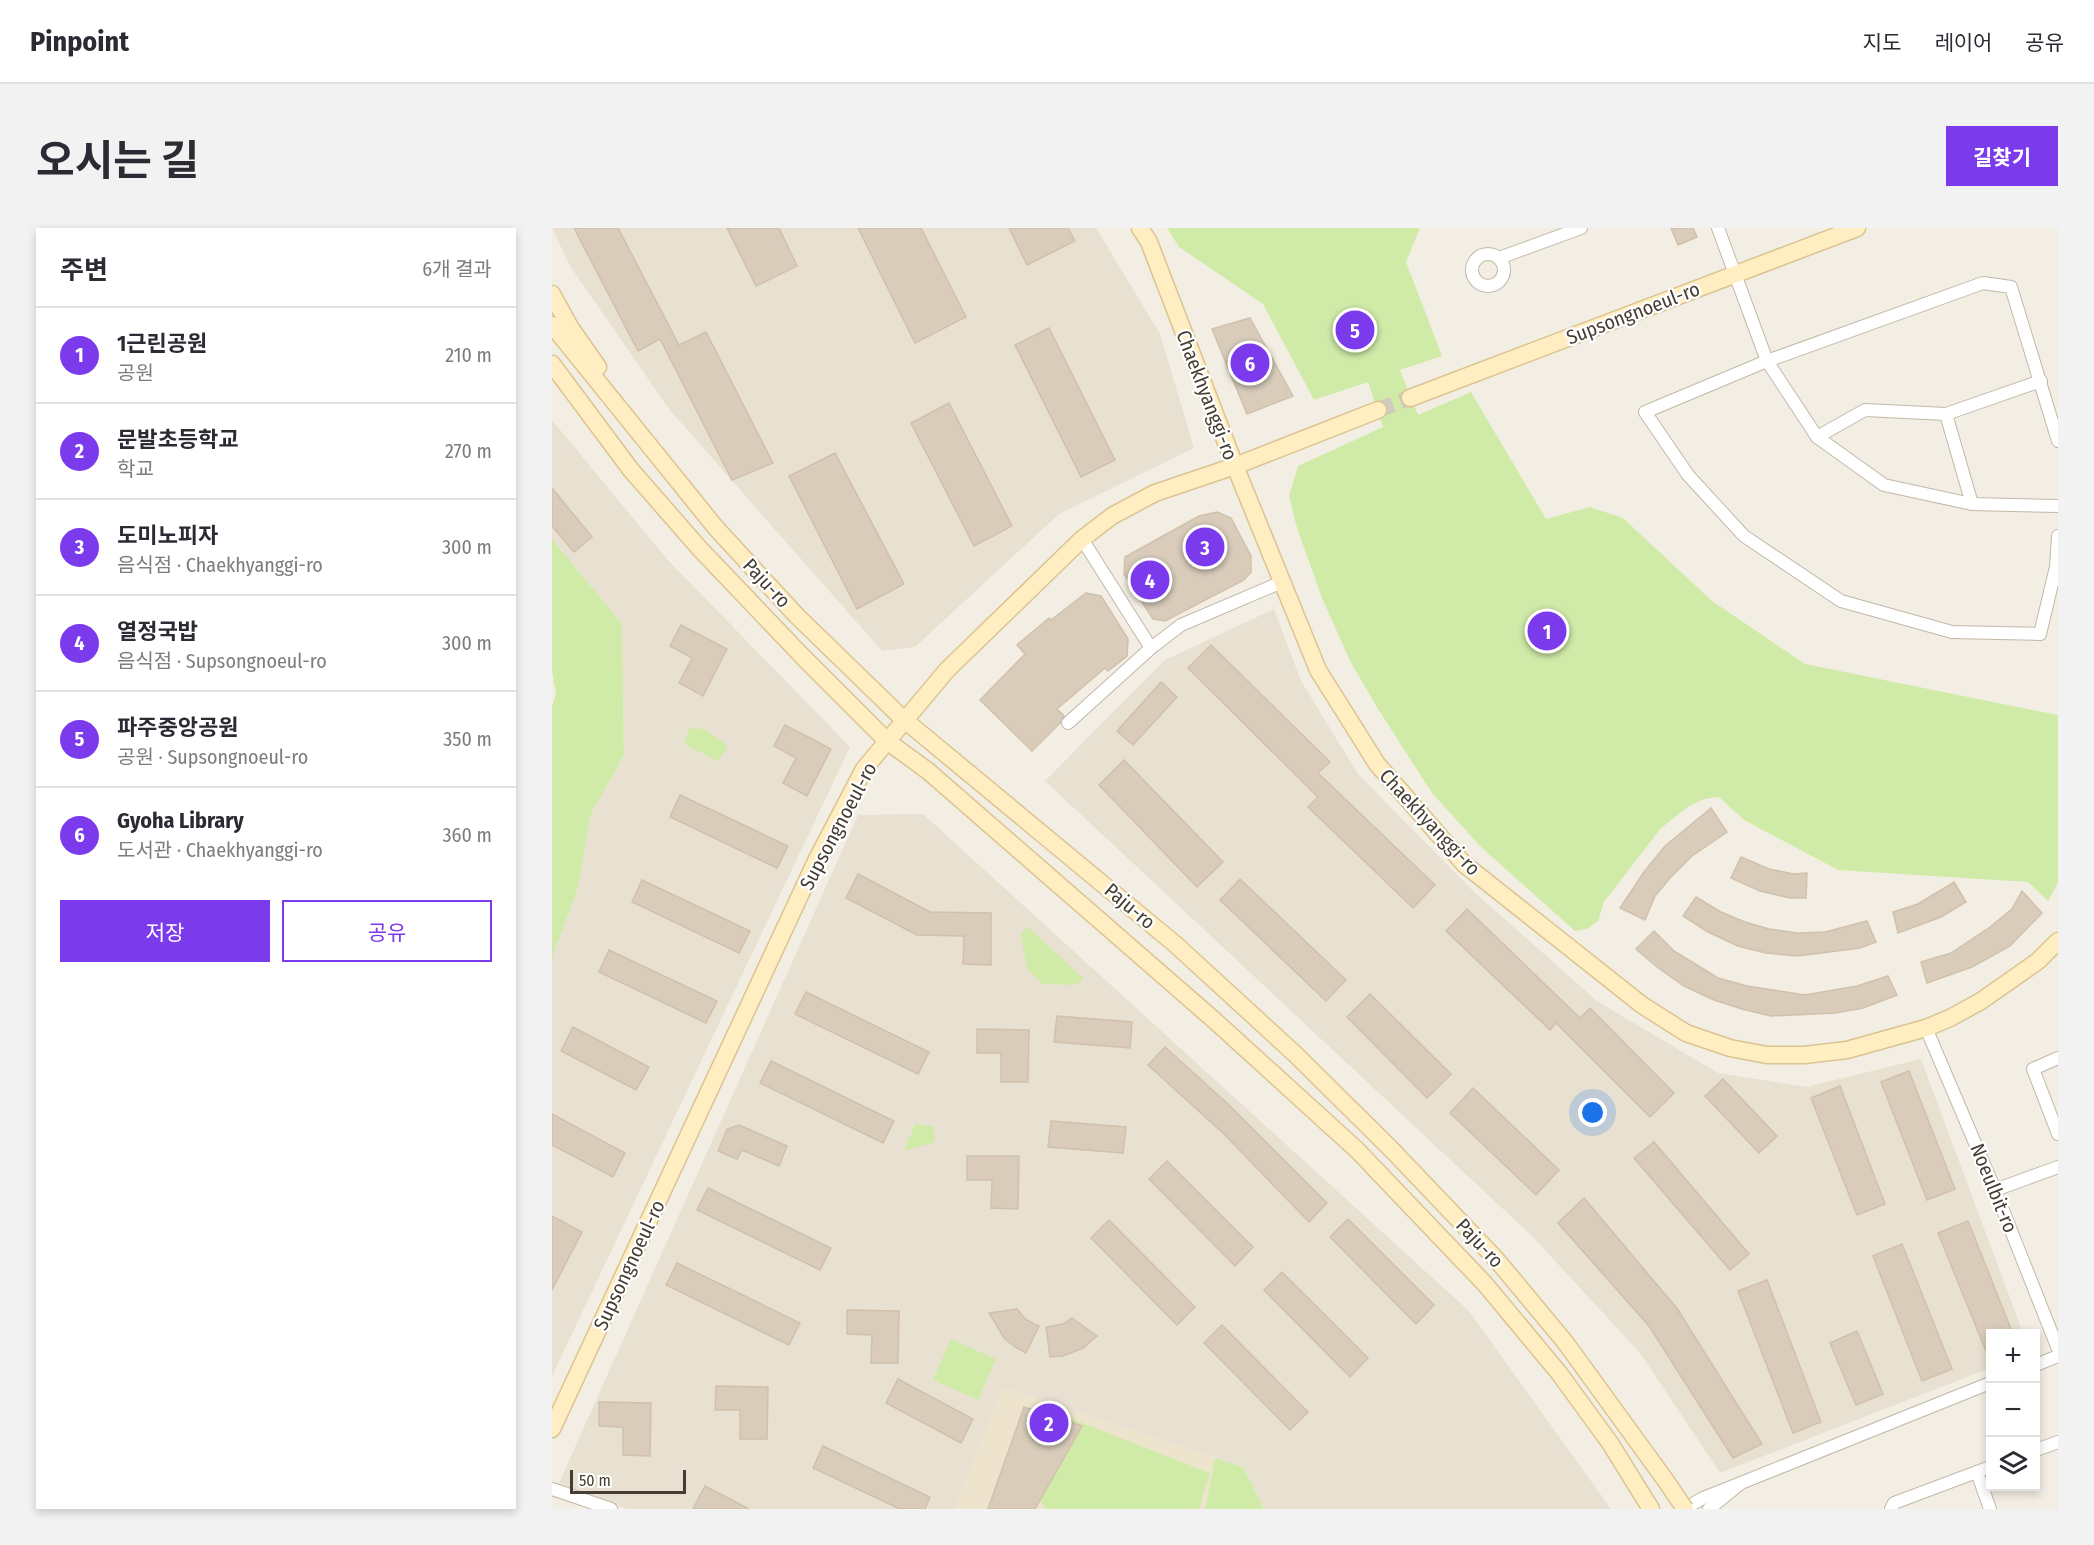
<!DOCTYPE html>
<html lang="ko">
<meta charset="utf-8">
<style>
:root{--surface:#fff;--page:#f2f2f3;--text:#2b2b33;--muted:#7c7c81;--line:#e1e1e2;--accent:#7c3aed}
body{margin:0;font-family:"Fira Sans Condensed","Noto Sans KR",sans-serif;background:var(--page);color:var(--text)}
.controls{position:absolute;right:18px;bottom:18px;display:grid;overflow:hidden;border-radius:0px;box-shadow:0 3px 9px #0003}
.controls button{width:54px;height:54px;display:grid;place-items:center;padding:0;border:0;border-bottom:2px solid var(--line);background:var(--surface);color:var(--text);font:30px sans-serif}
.scale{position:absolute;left:18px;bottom:15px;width:116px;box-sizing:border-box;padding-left:6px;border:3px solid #463e33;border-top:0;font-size:16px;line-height:21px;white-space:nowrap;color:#463e33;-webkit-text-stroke:4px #fff;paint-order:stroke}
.you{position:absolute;left:1041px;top:885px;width:21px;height:21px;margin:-15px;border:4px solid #fff;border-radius:50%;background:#1a73e8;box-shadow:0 0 0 9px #1a73e833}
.badge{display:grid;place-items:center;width:39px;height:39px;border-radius:50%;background:var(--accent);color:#fff;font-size:20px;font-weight:700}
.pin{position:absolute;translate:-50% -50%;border:3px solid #fff;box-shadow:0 2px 6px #0006}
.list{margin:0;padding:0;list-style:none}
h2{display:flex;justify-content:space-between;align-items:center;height:78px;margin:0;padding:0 24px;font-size:26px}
h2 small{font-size:20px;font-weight:400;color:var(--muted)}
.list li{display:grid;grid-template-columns:39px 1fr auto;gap:18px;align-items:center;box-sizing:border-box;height:96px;padding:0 24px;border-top:2px solid var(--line)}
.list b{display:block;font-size:22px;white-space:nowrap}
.list p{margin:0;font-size:20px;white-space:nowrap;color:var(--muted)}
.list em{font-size:20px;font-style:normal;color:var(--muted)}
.actions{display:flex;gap:12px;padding:18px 24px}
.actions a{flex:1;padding:14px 0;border:2px solid var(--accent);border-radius:0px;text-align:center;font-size:21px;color:var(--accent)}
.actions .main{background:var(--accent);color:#fff}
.icon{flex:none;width:33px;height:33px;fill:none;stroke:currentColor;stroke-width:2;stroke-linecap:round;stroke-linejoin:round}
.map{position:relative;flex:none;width:1506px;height:1281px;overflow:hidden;border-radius:0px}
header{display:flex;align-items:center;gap:36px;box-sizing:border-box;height:84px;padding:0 30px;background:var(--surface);border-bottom:2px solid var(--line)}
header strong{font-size:28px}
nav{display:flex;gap:33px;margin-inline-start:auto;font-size:21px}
.intro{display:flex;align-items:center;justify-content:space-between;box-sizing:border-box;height:144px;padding:0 36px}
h1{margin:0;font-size:42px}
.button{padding:15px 27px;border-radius:0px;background:var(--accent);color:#fff;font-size:21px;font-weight:700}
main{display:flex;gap:36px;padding:0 36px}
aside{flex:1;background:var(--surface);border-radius:0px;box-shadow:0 3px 9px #0003}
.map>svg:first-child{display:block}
.residential{fill:#e8e0d1}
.education{fill:#eee3cc}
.green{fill:#d0eba8}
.building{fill:#d9ccbb;stroke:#d1c1ab;stroke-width:1.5}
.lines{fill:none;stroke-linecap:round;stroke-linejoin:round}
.secondary-tunnel{stroke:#d0cbc0;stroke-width:16;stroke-dasharray:16 8;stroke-linecap:butt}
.street-casing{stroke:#c2b8a8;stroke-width:14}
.secondary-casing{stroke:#dbc491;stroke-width:19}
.street{stroke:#fff;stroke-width:12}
.secondary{stroke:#ffeec2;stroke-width:16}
.secondary-bridge-casing{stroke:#dbc491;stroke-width:19;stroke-linecap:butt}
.secondary-bridge{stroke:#ffeec2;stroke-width:16}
.labels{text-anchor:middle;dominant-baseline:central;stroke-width:4.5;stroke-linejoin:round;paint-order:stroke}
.street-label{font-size:20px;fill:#463e33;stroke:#fff}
</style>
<header>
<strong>Pinpoint</strong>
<nav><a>지도</a><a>레이어</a><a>공유</a></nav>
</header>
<div class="intro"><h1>오시는 길</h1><a class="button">길찾기</a></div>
<main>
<aside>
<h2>주변<small>6개 결과</small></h2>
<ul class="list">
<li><span class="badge">1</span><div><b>1근린공원</b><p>공원</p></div><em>210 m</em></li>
<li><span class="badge">2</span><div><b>문발초등학교</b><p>학교</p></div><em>270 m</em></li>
<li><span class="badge">3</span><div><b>도미노피자</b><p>음식점 · Chaekhyanggi-ro</p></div><em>300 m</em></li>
<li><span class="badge">4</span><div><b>열정국밥</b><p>음식점 · Supsongnoeul-ro</p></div><em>300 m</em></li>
<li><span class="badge">5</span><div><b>파주중앙공원</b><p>공원 · Supsongnoeul-ro</p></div><em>350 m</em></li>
<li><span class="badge">6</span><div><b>Gyoha Library</b><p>도서관 · Chaekhyanggi-ro</p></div><em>360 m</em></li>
</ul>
<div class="actions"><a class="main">저장</a><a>공유</a></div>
</aside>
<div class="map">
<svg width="1506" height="1281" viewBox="0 0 1506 1281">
<rect width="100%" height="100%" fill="#f3eee3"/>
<g class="residential">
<polygon points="0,0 544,0 608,106 642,220 507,286 363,419 330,423 117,181 18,38"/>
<polygon points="0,192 114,330 298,519 0,1148 0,734 2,724 25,664 39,586 72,527 70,396 0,311"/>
<polygon points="722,381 749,453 806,546 921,663 1045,773 1166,845 1254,859 1369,831 1471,1105 1438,1106 1438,1140 1168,1245 1088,1125 981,1009 493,553 613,432"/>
<polygon points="371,586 917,1083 1059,1281 712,1281 691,1239 451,1160 402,1281 75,1281 7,1255 306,587"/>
</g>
<polygon class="education" points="451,1160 663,1230 653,1281 402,1281"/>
<g class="green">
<polygon points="615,0 868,0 854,34 890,128 848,142 866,187 919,164 994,291 1038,279 1071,290 1160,373 1253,436 1506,487 1506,655 1496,673 1476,654 1286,642 1192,592 1167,569 1152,571 1137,578 1109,600 1052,674 1046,693 1035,701 1023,703 929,619 880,565 826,481 798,433 770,370 745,300 737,268 746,238 831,199 816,154 762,172 711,76 627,19"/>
<polygon points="0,311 70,396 72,527 39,586 25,664 2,724 0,734 0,478 4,466 0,442"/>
<polygon points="138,499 154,502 176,518 166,533 132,516"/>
<polygon points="475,698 532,751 524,757 491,756 475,741 469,706"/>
<polygon points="363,896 381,898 383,914 352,923"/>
<polygon points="399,1111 444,1131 426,1172 381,1152"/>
<polygon points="520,1191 658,1245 647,1281 494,1281 488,1272"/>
<polygon points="663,1230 691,1239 712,1281 653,1281"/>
</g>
<g class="building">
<polygon points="22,0 66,0 127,117 154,104 221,235 180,252 108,111 86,123"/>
<polygon points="175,0 227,0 245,38 204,58"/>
<polygon points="306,0 369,0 414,89 363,115"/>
<polygon points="457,0 516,0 523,13 475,37"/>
<polygon points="1119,0 1141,0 1145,9 1126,17"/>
<polygon points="698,90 741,168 695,186 660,101"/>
<polygon points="497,100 563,232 529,249 463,117"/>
<polygon points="397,175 460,298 422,318 359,195"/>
<polygon points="283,225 352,356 305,381 237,248"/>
<polygon points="0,260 40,309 22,324 0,298"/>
<polygon points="665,284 679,290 699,328 699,344 692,352 613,393 601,391 572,346 573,329 647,288"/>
<polygon points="534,365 549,368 576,411 575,428 556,443 553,440 505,481 512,488 508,495 480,523 428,472 473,426 465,417 497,390 499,392"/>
<polygon points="129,397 175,421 151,468 127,455 140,430 118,418"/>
<polygon points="659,417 778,534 766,545 883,657 861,680 756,579 766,569 636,440"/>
<polygon points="609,454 625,469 581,517 565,503"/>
<polygon points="233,497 279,521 255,568 231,555 244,530 222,518"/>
<polygon points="572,532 671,634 645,659 547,557"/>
<polygon points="128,567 236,618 225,640 118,589"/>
<polygon points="1159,580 1175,604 1140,628 1118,650 1103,668 1093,692 1068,680 1092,644 1113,618"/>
<polygon points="1189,629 1217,641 1241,646 1255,645 1254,670 1238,670 1208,663 1179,650"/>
<polygon points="306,646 378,684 439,685 439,737 411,736 412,708 365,707 294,670"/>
<polygon points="688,651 794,752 774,773 668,672"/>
<polygon points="90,652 198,703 187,725 80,674"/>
<polygon points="1402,654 1414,674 1389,689 1346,705 1341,684 1366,676"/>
<polygon points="1470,663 1490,685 1458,718 1420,739 1375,755 1369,734 1399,725 1438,699 1460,681"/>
<polygon points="1144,669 1169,684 1193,694 1217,701 1245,705 1273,704 1315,693 1324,714 1308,720 1246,728 1214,725 1186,718 1156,704 1131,688"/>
<polygon points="915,681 1028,790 1038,780 1122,865 1098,889 1004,795 998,802 894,703"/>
<polygon points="1102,703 1122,723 1166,750 1195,758 1253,767 1305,758 1336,748 1345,767 1311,780 1283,785 1219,788 1190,781 1162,772 1132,758 1105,739 1084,721"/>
<polygon points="57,722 165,773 154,795 47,744"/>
<polygon points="254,764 377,824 366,846 243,786"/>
<polygon points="818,766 899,846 875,870 795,789"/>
<polygon points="505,788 580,794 578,820 502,814"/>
<polygon points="21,799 97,839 84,862 9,823"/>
<polygon points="425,801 477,802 476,854 449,854 449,825 425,825"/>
<polygon points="613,819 676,876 775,975 757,994 672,906 596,837"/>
<polygon points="219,833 342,893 331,915 208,855"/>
<polygon points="1357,843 1403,961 1375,972 1329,854"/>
<polygon points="1171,851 1225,908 1207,925 1153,868"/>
<polygon points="1288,858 1333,976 1305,987 1259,870"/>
<polygon points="921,860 1007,942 984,967 898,885"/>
<polygon points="0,886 73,925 61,949 0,917"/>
<polygon points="499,893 574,899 571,925 496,919"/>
<polygon points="187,897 235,918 227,938 190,922 185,931 166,923 175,901"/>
<polygon points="1102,914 1197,1026 1178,1042 1082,930"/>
<polygon points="415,928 467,928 466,981 439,980 440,952 415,952"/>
<polygon points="615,933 701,1019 683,1038 597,951"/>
<polygon points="156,960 279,1020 268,1042 145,982"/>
<polygon points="1032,970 1128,1084 1125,1087 1128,1085 1210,1216 1181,1230 1097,1098 1006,995"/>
<polygon points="0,988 30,1004 0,1062"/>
<polygon points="796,991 882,1077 864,1096 778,1009"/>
<polygon points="557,992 643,1079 625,1097 539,1010"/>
<polygon points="1416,993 1461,1106 1438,1106 1438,1133 1386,1005"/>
<polygon points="1350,1016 1400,1141 1370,1153 1321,1028"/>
<polygon points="125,1035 248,1095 237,1117 114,1057"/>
<polygon points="730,1044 816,1130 798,1149 712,1062"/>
<polygon points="1215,1052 1269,1194 1241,1205 1186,1063"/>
<polygon points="465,1081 473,1091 487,1098 474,1125 463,1119 452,1110 437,1085"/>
<polygon points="295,1082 347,1083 346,1135 319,1135 320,1107 295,1106"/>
<polygon points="520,1090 545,1108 531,1120 511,1128 498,1129 494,1099 511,1096"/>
<polygon points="670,1097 756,1184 738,1202 652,1115"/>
<polygon points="1305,1103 1331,1166 1304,1177 1278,1115"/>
<polygon points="346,1151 421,1191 409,1215 334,1175"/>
<polygon points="164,1158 216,1159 215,1211 188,1211 188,1182 163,1182"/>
<polygon points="47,1174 99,1175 98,1228 71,1227 71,1199 47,1198"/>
<polygon points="472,1179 530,1198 483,1281 436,1281"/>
<polygon points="271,1218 378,1269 373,1281 348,1281 261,1240"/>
<polygon points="153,1258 197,1281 141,1281"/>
</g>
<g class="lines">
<polyline class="secondary-tunnel" points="826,182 858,170"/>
<defs>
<g id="street">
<polyline points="1166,0 1215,133 1265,209 1332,257 1420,276 1506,278"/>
<circle cx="936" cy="42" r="16"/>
<polyline points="947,30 1029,0"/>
<polyline points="1394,186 1420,276"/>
<polyline points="1265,209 1313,182 1394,186 1489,153"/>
<polyline points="1506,213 1459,59 1431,55 1215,133 1093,184 1136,247 1192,308 1289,373 1400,404 1488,406 1504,339 1506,308"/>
<polyline points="530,311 599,420"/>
<polyline points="516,495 599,420 629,397 730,354"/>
<polyline points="1374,800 1443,962 1506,1121"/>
<polyline points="1506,830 1481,841 1506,906"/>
<polyline points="1443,962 1506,939"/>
<polyline points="1484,1137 1506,1128"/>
<polyline points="1484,1222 1506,1214"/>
<polyline points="1425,1244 1438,1281"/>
<polyline points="1189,1255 1438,1155"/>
<polyline points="0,1261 59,1281"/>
<polyline points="1132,1281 1151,1270 1189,1255 1157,1281"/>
<polyline points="1339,1281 1342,1275 1438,1239"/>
</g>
<g id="secondary">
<polyline points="588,0 597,14 683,238 766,442 825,536 912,636 1090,777 1134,805 1178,820 1215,827 1252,827 1295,822 1374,800 1398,790 1429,773 1486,733 1506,713"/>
<polyline points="0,66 18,99 46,139"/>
<polyline points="0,97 164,300 245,388 349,489 623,716 743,826 839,921 944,1031 1013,1114 1114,1253"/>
<polyline points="0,136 79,242 148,321 252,430 335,513 376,543 662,792 805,922 933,1056 1007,1145 1058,1215 1099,1281"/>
<polyline points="858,170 1305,0"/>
<polyline points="0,1201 264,633 312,541 395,442 530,311 560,288 603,265 683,238 826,182"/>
</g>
</defs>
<use href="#street" class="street-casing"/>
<use href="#secondary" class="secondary-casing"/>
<use href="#street" class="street"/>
<use href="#secondary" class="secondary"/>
<defs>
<polyline id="secondary-bridge" points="1114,1253 1133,1281"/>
</defs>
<use href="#secondary-bridge" class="secondary-bridge-casing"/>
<use href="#secondary-bridge" class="secondary-bridge"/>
</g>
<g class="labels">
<g class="street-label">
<text transform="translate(1081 85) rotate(-21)">Supsongnoeul-ro</text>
<text transform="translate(655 167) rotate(69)">Chaekhyanggi-ro</text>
<text transform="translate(215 355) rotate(47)">Paju-ro</text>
<text transform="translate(878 594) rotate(47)">Chaekhyanggi-ro</text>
<text transform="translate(286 598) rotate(-62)">Supsongnoeul-ro</text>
<text transform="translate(578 678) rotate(40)">Paju-ro</text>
<text transform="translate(1442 960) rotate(68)">Noeulbit-ro</text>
<text transform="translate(928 1015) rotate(47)">Paju-ro</text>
<text transform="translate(77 1037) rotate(-65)">Supsongnoeul-ro</text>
</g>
</g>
</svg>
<div class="controls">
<button>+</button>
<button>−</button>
<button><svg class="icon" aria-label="layers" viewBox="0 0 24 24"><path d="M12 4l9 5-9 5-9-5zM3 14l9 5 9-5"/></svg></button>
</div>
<div class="scale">50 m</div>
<div class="you"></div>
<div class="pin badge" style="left:995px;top:403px">1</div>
<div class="pin badge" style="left:497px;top:1195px">2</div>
<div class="pin badge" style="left:653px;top:319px">3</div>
<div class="pin badge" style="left:598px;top:352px">4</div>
<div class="pin badge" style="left:803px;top:102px">5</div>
<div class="pin badge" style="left:698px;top:135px">6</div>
</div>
</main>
